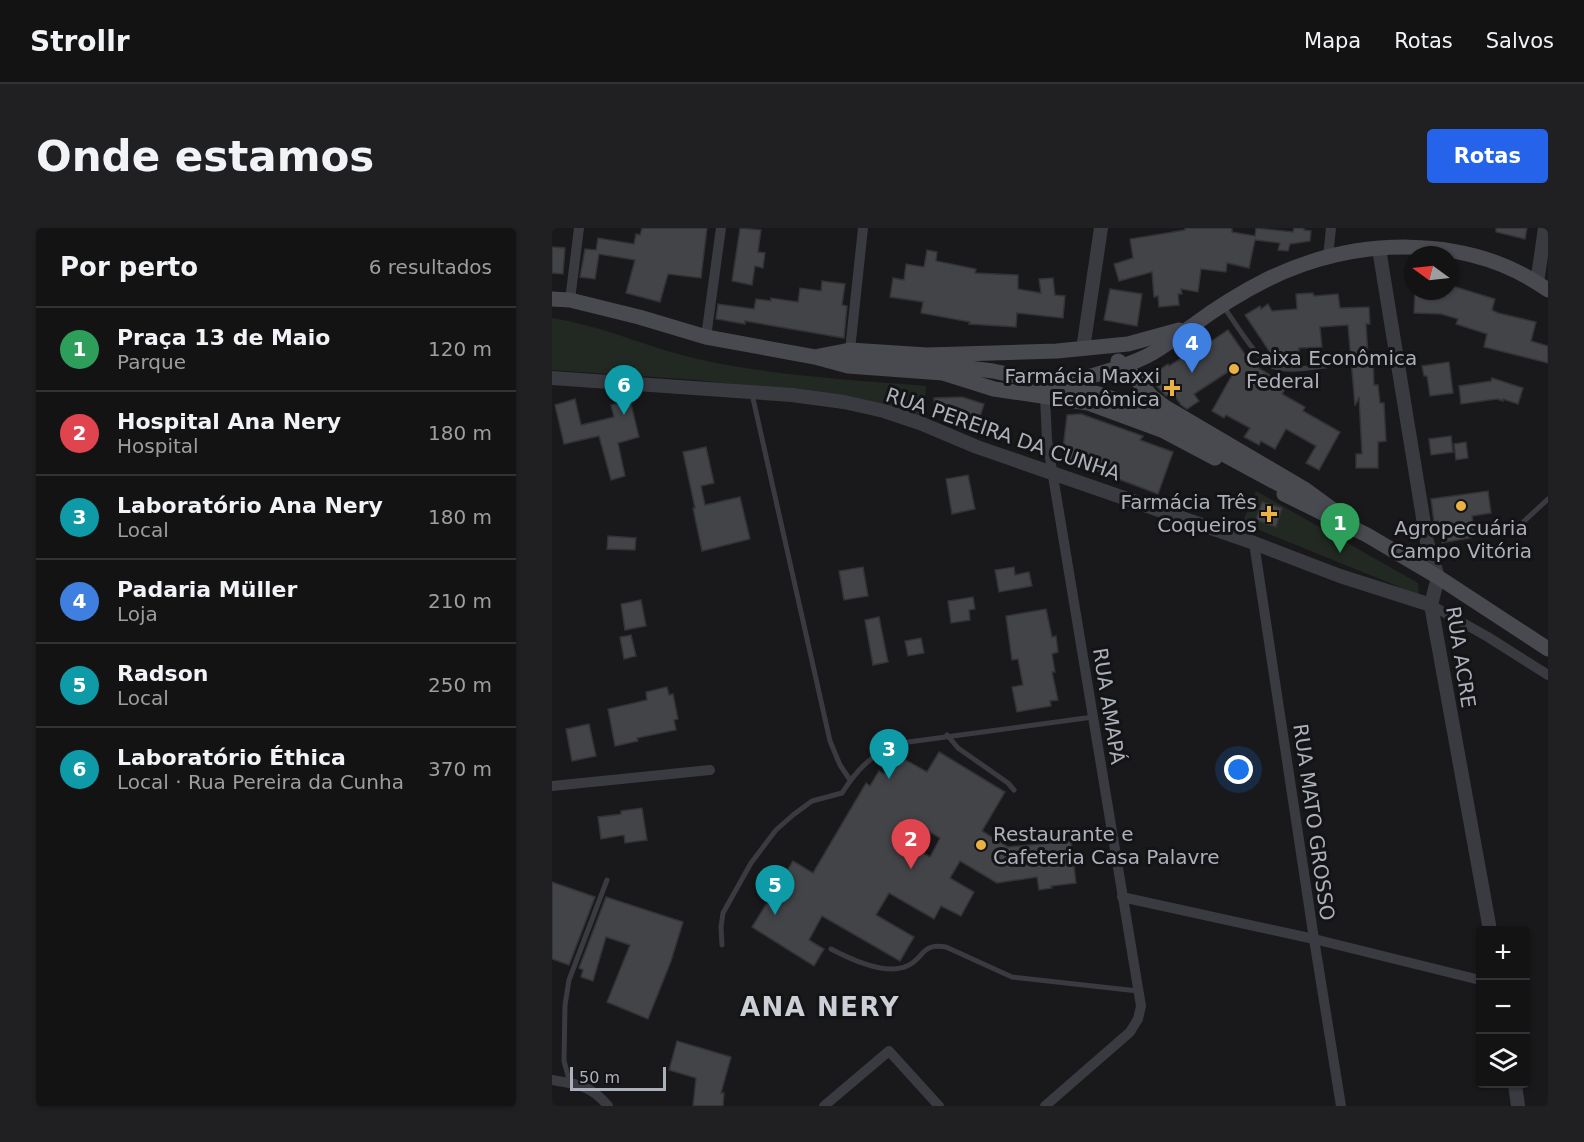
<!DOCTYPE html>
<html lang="pt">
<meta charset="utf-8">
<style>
:root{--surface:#131314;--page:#202022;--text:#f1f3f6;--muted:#9d9ea0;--line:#323234;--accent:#2563eb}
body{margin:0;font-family:"DejaVu Sans",sans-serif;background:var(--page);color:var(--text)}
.controls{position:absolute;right:18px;bottom:18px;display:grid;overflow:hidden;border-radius:6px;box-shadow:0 2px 4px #0004}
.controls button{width:54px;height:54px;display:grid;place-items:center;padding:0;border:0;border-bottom:2px solid var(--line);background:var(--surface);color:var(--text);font:30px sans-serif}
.compass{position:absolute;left:852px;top:18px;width:54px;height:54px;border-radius:50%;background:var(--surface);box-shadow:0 2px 4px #0004;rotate:285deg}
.scale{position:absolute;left:18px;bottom:15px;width:96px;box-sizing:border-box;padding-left:6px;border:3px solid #acb0ba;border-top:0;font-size:16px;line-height:21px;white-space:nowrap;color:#acb0ba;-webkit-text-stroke:4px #141416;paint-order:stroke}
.you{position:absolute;left:687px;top:542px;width:21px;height:21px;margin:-15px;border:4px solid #fff;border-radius:50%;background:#1a73e8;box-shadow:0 0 0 9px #1a73e833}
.badge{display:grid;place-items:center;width:39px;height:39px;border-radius:50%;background:var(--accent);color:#fff;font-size:20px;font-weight:700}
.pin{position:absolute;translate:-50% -50px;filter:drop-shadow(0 2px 3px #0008)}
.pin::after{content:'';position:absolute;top:32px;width:21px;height:18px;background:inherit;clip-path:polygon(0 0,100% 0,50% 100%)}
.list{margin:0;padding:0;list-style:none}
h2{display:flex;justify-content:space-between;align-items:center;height:78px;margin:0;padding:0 24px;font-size:26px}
h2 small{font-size:20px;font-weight:400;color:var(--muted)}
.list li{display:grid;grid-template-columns:39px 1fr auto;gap:18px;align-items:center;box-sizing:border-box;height:84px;padding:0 24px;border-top:2px solid var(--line)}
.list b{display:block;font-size:22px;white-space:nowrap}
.list p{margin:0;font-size:20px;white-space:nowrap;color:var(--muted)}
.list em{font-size:20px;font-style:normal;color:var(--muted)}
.icon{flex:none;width:33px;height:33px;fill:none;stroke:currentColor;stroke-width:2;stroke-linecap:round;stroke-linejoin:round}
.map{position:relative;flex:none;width:996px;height:878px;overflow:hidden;border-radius:6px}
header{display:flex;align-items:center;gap:36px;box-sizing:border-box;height:84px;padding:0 30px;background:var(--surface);border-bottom:2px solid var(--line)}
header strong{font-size:28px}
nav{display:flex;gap:33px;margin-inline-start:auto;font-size:21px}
.intro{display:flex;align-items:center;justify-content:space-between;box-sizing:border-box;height:144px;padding:0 36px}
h1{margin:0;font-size:42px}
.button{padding:15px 27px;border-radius:6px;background:var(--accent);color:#fff;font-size:21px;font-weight:700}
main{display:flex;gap:36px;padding:0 36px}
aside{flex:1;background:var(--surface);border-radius:6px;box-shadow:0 2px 4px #0004}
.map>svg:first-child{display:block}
.green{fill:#212922}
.building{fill:#434448;stroke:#333337;stroke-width:1.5;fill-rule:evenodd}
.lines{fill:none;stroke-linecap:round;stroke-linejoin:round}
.service{stroke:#3a3b40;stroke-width:5}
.minor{stroke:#3a3b40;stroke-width:10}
.tertiary{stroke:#3a3b40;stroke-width:14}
.secondary{stroke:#484a50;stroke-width:15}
.secondary-bridge{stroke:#484a50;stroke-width:15}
.poi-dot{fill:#eab242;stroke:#141416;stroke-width:2}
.labels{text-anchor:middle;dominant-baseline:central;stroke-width:6;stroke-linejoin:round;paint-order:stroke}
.poi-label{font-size:20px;fill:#acb0ba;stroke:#141416;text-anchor:start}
.street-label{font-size:20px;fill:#acb0ba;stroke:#141416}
.district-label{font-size:26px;font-weight:bold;letter-spacing:1.5px;fill:#cdcfd6;stroke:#141416}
</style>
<header>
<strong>Strollr</strong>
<nav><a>Mapa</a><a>Rotas</a><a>Salvos</a></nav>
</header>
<div class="intro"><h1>Onde estamos</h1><a class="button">Rotas</a></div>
<main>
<aside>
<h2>Por perto<small>6 resultados</small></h2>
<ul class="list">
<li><span class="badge" style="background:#2e9e5b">1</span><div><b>Praça 13 de Maio</b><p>Parque</p></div><em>120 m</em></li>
<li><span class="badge" style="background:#e0444e">2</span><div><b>Hospital Ana Nery</b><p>Hospital</p></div><em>180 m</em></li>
<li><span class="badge" style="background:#0f9aa8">3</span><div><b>Laboratório Ana Nery</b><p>Local</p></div><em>180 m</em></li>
<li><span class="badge" style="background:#3f7fe0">4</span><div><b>Padaria Müller</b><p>Loja</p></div><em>210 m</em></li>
<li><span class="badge" style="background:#0f9aa8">5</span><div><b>Radson</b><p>Local</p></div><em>250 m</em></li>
<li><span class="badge" style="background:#0f9aa8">6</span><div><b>Laboratório Éthica</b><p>Local · Rua Pereira da Cunha</p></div><em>370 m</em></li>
</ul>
</aside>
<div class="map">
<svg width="996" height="878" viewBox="0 0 996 878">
<rect width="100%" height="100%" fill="#19191b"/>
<g class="green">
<path d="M 0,90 C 52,98 99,121 150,132 C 224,148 299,152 374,158 L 373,190 L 304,170 L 145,152 L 0,142 Z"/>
<polygon points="704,263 866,355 867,367 690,295"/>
</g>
<g class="building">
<polygon points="90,0 155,0 149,50 116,46 108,74 74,65 83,32 47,26 43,51 28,49 33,21 44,22 46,10 82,16 84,6 88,7"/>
<polygon points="188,0 209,2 206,24 213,25 211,40 203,38 200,57 180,53"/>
<polygon points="633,0 680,0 680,4 703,8 704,0 741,4 742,0 752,0 752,2 759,3 758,13 738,16 736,23 726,22 728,15 703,12 697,40 675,35 674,44 649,41 646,64 629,61 630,66 626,66 627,77 607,79 606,68 602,69 600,44 567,53 562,36 581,30 578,11 633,2"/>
<polygon points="944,0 975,0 973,11 944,4"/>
<polygon points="0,19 13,20 11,46 0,45"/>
<polygon points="375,22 385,24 384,33 424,41 423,45 466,47 466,61 489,65 487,51 501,50 503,67 513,68 511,90 465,85 464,99 417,96 418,94 369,85 371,74 338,69 341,50 352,52 354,36 372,39"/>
<polygon points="270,53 293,56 290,77 295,78 292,110 193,93 193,96 164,91 166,76 202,81 204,71 219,73 219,70 246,74 248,60 269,63"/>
<polygon points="897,57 943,71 940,82 946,85 984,94 979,113 996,118 996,135 932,119 935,106 904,96 906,91 889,86 862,85 863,63 897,63"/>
<polygon points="558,61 590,66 585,98 552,92"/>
<polygon points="761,65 762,68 786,66 788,80 817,79 818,96 814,96 816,128 821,127 822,157 826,157 828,175 832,175 834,213 826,214 826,240 804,240 804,226 810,226 807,169 803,178 796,97 768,99 770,119 747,120 747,123 729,125 721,129 693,87 708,78 709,81 716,76 720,83 745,81 744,66"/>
<polygon points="676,102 699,135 735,158 730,166 753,179 751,183 788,204 767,242 754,235 764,218 734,201 723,221 709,213 707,217 692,209 698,200 674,187 672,190 660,183 685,138 642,166 647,173 635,181 629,177 620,164 614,168 596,149 616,136 617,138 642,122 643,124"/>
<polygon points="897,134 901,165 878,168 875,148 872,148 870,138"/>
<polygon points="940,150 971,160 966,176 951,171 951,173 945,171 909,176 907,158 939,153"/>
<polygon points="410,169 432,176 427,192 406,185 383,186 382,170"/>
<polygon points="23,171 29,197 62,189 59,177 78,172 87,209 66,215 73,248 59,252 47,208 12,216 3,177"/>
<polygon points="529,186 591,208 588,212 621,224 606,266 521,234 513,228 511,221 515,187"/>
<polygon points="899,208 901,224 879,227 877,211"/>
<polygon points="914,214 916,230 904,232 902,216"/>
<polygon points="154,219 162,255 149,258 153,277 188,269 198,311 150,323 141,280 143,280 131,224"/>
<polygon points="416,247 423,281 400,286 394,251"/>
<polygon points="936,263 939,285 920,288 923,309 890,315 886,293 882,294 879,271"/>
<polygon points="710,274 730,280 724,299 704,292"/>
<polygon points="56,308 84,310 83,322 55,321"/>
<polygon points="311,339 316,368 292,372 287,343"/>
<polygon points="462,339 463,347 477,344 480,358 447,364 443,342"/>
<polygon points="421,369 423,381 417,382 418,392 399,395 396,373"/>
<polygon points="89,372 94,398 73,402 69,376"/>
<polygon points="494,381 500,409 504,408 506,424 500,426 503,444 500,444 506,472 498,473 499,478 465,484 460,459 471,457 466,431 460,432 454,388"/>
<polygon points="327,389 336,434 321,437 313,392"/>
<polygon points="79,407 84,428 72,431 68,409"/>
<polygon points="369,410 372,425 356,428 353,413"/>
<polygon points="115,459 117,467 121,466 126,491 122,492 124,502 85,510 86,513 63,518 56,481 95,472 94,464"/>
<polygon points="37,496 44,528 20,533 14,501"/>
<path d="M 387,524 L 453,564 L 430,603 L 456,619 L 519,613 L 524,655 L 499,658 L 500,660 L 487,662 L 485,649 L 445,655 L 408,633 L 398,650 L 422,664 L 409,688 L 389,678 L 382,691 L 337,665 L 324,687 L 362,709 L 348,733 L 270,688 L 257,712 L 272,721 L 262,738 L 200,699 L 241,633 L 261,645 L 314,555 L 318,558 L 327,543 L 332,546 L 343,526 L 375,544 ZM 371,600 L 388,610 L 378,629 L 360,619 Z"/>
<polygon points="90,580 95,612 73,615 72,607 49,611 46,589 69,586 69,583"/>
<polygon points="0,654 43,669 17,737 0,731"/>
<polygon points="54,669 131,694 119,733 96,791 55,774 78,717 54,709 41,753 29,749 31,742 27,740"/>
<polygon points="125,813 179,829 169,865 172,865 171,878 141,878 144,850 117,842"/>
</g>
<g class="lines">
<g class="service">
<path d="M 671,78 C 683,94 705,133 722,139 C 737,144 758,139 774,138"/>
<polyline points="200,166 278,513 288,537 298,552"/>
<polyline points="968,297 996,271"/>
<polyline points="395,507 406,520 456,555 462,562"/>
<polyline points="533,607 559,605"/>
<path d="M 170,717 L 169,699 L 171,685 L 199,635 L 224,602 L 241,587 L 260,573 L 290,565 C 306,540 321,525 349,515 L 541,489"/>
<path d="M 279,721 C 298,731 333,748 355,738 C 373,730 368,715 394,719 L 460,749 L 586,763"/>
<polyline points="18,855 12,833 13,777 17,752 55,652"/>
</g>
<g class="minor">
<polyline points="776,29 779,0"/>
<polyline points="18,72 27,0"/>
<polyline points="154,109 169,0"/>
<polyline points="298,122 311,0"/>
<polyline points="493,169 495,212 589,778 586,791 578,804 493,878"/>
<polyline points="702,315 762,711 789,878"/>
<polyline points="879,377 936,409 996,447"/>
<polyline points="0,558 158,542"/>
<polyline points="570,669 762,711 928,752"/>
<path d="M 0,852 C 25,856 39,857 56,878"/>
<polyline points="272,878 337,823 387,878"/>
</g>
<g class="tertiary">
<polyline points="827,21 875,314 886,349 879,377 938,702"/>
<polyline points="985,55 993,0"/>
<polyline points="531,121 549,0"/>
<polyline points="0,150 240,167 292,174 332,183 368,195 425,219 702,315 788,348 879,377"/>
<polyline points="963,856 966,878"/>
</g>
<g class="secondary">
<polyline points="0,71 18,72 87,89 154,109 263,129 296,138 391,145 442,161 536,175 612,203 663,230"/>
<polyline points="267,128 298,122 375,127 505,123 576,116 627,102"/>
<polyline points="566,133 572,137 600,169 613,179 754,262 784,284"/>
<path d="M 503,157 C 534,150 566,142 595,128 C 611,120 625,108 640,98 C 663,81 688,65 714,52 C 801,9 914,4 996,62"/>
<polyline points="732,266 815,307 886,349 996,421"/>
</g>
<polyline class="secondary-bridge" points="297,130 392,137 441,143 547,166 573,175 606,191 749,268"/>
</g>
<g class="poi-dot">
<circle cx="682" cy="141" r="6"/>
<path d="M617 151h6v6h6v6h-6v6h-6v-6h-6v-6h6z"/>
<circle cx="909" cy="278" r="6"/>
<path d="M714 277h6v6h6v6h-6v6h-6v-6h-6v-6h6z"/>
<circle cx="429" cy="617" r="6"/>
</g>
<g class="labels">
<g class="poi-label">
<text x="694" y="130">Caixa Econômica<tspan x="694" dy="23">Federal</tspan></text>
<text x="608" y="148" text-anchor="end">Farmácia Maxxi<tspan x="608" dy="23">Econômica</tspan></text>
<text x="705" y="274" text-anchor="end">Farmácia Três<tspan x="705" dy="23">Coqueiros</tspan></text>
<text x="909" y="300" text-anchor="middle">Agropecuária<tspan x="909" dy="23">Campo Vitória</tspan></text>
<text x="441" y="606">Restaurante e<tspan x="441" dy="23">Cafeteria Casa Palavre</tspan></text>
</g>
<g class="street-label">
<text transform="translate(451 206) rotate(19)">RUA PEREIRA DA CUNHA</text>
<text transform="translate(909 429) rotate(81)">RUA ACRE</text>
<text transform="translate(557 478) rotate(81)">RUA AMAPÁ</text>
<text transform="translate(762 594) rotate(82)">RUA MATO GROSSO</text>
</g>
<g class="district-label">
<text x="268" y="779">ANA NERY</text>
</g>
</g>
</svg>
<div class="controls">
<button>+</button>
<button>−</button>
<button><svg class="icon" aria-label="layers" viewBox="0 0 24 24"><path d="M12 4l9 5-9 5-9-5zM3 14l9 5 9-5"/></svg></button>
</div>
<svg class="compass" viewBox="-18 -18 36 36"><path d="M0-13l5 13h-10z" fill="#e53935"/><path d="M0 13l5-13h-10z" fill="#9d9ea0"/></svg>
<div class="scale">50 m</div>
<div class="you"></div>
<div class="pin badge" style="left:788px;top:325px;background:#2e9e5b">1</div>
<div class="pin badge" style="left:359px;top:641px;background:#e0444e">2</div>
<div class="pin badge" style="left:337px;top:551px;background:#0f9aa8">3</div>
<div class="pin badge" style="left:640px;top:145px;background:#3f7fe0">4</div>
<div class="pin badge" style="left:223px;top:687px;background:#0f9aa8">5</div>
<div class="pin badge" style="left:72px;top:187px;background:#0f9aa8">6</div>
</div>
</main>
